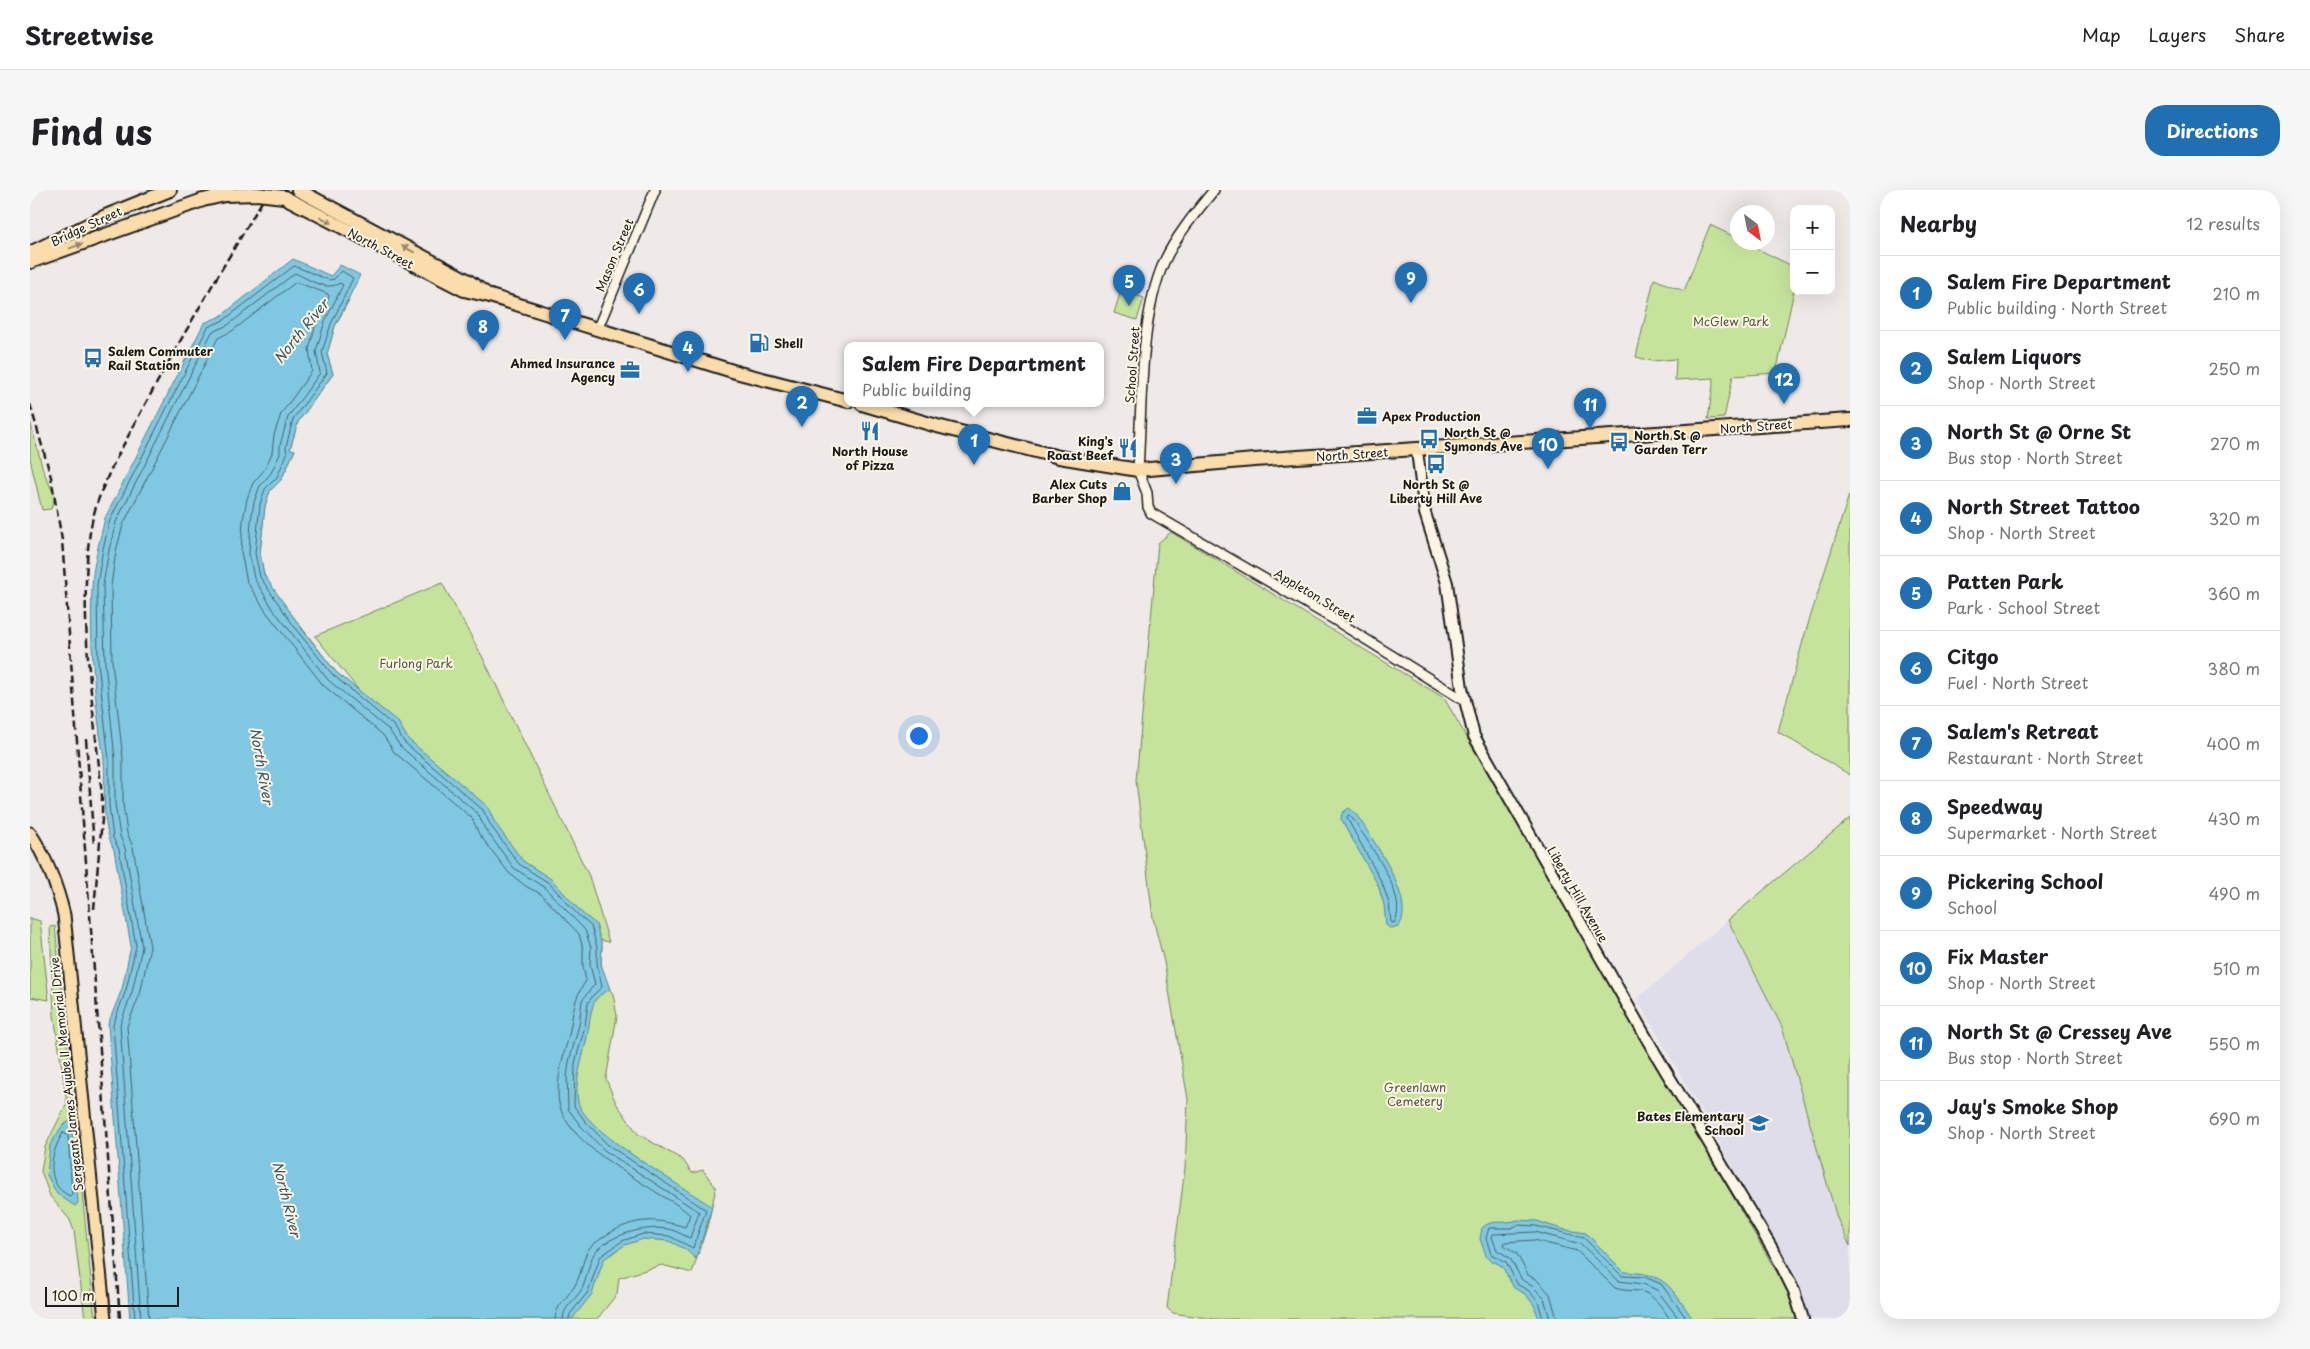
<!DOCTYPE html>
<meta charset="utf-8">
<style>
:root{--surface:#fff;--page:#f6f6f6;--text:#202124;--muted:#757577;--line:#e0e0e0;--accent:#1f6fb2}
body{margin:0;font-family:"Playpen Sans",sans-serif;background:var(--page);color:var(--text)}
.controls{position:absolute;right:15px;top:15px;display:grid;overflow:hidden;border-radius:10px;box-shadow:0 5px 20px #0002}
.controls button{width:45px;height:45px;display:grid;place-items:center;padding:0;border:0;border-bottom:1px solid var(--line);background:var(--surface);color:var(--text);font:25px sans-serif}
.compass{position:absolute;left:1700px;top:15px;width:45px;height:45px;border-radius:50%;background:var(--surface);box-shadow:0 5px 20px #0002;rotate:148deg}
.scale{position:absolute;left:15px;bottom:12px;width:134px;box-sizing:border-box;padding-left:5px;border:2px solid #1c1c1c;border-top:0;font-size:14px;line-height:18px;white-space:nowrap;color:#1c1c1c;-webkit-text-stroke:4px #fcf5e5;paint-order:stroke}
.you{position:absolute;left:888px;top:545px;width:18px;height:18px;margin:-12px;border:4px solid #fff;border-radius:50%;background:#1a73e8;box-shadow:0 0 0 8px #1a73e833}
.badge{display:grid;place-items:center;width:32px;height:32px;border-radius:50%;background:var(--accent);color:#fff;font-size:16px;font-weight:700}
.pin{position:absolute;translate:-50% -41px;filter:drop-shadow(0 1px 2px #0008)}
.pin::after{content:'';position:absolute;top:26px;width:18px;height:15px;background:inherit;clip-path:polygon(0 0,100% 0,50% 100%)}
.popup{position:absolute;left:814px;top:152px;width:260px;height:65px;box-sizing:border-box;display:grid;place-content:center;border-radius:10px;background:var(--surface);filter:drop-shadow(0 1px 4px #0005);font-size:16px;white-space:nowrap;color:var(--muted)}
.popup b{font-size:19px;color:var(--text)}
.popup::after{content:'';position:absolute;left:50%;top:100%;margin-left:-10px;border:10px solid transparent;border-top-color:var(--surface)}
.list{margin:0;padding:0;list-style:none}
h2{display:flex;justify-content:space-between;align-items:center;height:65px;margin:0;padding:0 20px;font-size:21px}
h2 small{font-size:16px;font-weight:400;color:var(--muted)}
.list li{display:grid;grid-template-columns:32px 1fr auto;gap:15px;align-items:center;box-sizing:border-box;height:75px;padding:0 20px;border-top:1px solid var(--line)}
.list b{display:block;font-size:19px;white-space:nowrap}
.list p{margin:0;font-size:16px;white-space:nowrap;color:var(--muted)}
.list em{font-size:16px;font-style:normal;color:var(--muted)}
.map{position:relative;flex:none;width:1820px;height:1129px;overflow:hidden;border-radius:20px}
header{display:flex;align-items:center;gap:30px;box-sizing:border-box;height:70px;padding:0 25px;background:var(--surface);border-bottom:1px solid var(--line)}
header strong{font-size:24px}
nav{display:flex;gap:28px;margin-inline-start:auto;font-size:18px}
.intro{display:flex;align-items:center;justify-content:space-between;box-sizing:border-box;height:120px;padding:0 30px}
h1{margin:0;font-size:35px}
.button{padding:12px 22px;border-radius:20px;background:var(--accent);color:#fff;font-size:18px;font-weight:700}
main{display:flex;gap:30px;padding:0 30px}
aside{flex:1;background:var(--surface);border-radius:20px;box-shadow:0 5px 20px #0002}
.map>svg:first-child{display:block}
.built{fill:#e0ddeb}
.green{fill:#c6e39b;stroke:#71805c}
.water{fill:#80c8e1;stroke:#588392}
.lines{fill:none;stroke-linecap:round;stroke-linejoin:round}
.shore{stroke:#44616b;stroke-width:1}
.tertiary-casing{stroke:#1c1c1c;stroke-width:12}
.secondary-casing{stroke:#1c1c1c;stroke-width:14}
.primary-casing{stroke:#1c1c1c;stroke-width:15}
.trunk-casing{stroke:#1c1c1c;stroke-width:16}
.tertiary{stroke:#fcf5e5;stroke-width:9}
.secondary{stroke:#fcf5e5;stroke-width:10}
.primary{stroke:#fbddab;stroke-width:11}
.trunk{stroke:#fbddab;stroke-width:12}
.rail{stroke:#1c1c1c;stroke-width:2.5;stroke-dasharray:8 4;stroke-linecap:butt}
.trunk-bridge-casing{stroke:#1c1c1c;stroke-width:16;stroke-linecap:butt}
.trunk-bridge{stroke:#fbddab;stroke-width:12}
.oneway{fill:#97866b}
.labels{text-anchor:middle;dominant-baseline:central;stroke-width:4;stroke-linejoin:round;paint-order:stroke}
.street-label{font-size:12px;fill:#1c1c1c;stroke:#fcf5e5}
.park-label{font-size:12px;fill:#4f5842;stroke:#fcf5e5}
.poi-label{font-size:12px;font-weight:bold;fill:#1c1c1c;stroke:#fcf5e5;text-anchor:start}
.water-label{font-size:14px;font-style:italic;fill:#3f5861;stroke:#fcf5e5}
</style>
<header>
<strong>Streetwise</strong>
<nav><a>Map</a><a>Layers</a><a>Share</a></nav>
</header>
<div class="intro"><h1>Find us</h1><a class="button">Directions</a></div>
<main>
<div class="map">
<svg width="1820" height="1129" viewBox="0 0 1820 1129">
<rect width="100%" height="100%" fill="#efeae8"/>
<filter id="ink" filterUnits="userSpaceOnUse"><feTurbulence type="fractalNoise" baseFrequency=".02" numOctaves="2"/><feDisplacementMap in="SourceGraphic" scale="10" xChannelSelector="R" yChannelSelector="G"/><feConvolveMatrix kernelMatrix="1 2 1 2 8 2 1 2 1" color-interpolation-filters="sRGB"/></filter>
<g filter="url(#ink)">
<polygon class="built" points="1698,730 1752,837 1807,1028 1820,1056 1820,1129 1780,1129 1769,1093 1607,809"/>
<g class="green">
<polygon points="1680,35 1707,48 1708,52 1716,53 1764,77 1764,101 1746,183 1703,186 1694,228 1678,229 1684,188 1645,190 1646,169 1622,171 1606,167 1624,89 1654,101"/>
<polygon points="1091,100 1114,108 1107,130 1084,123"/>
<polygon points="319,110 305,136 297,164 303,184 268,232 260,259 265,260 251,290 240,301 235,315 230,363 234,385 252,412 295,468 306,482 331,503 285,446 412,393 452,466 559,686 579,752 570,750 572,756 571,774 576,794 583,804 587,826 576,889 586,913 608,944 653,970 662,983 673,980 686,998 678,1034 662,1083 632,1075 589,1088 587,1104 567,1129 308,1129 213,265"/>
<polygon points="0,231 13,280 25,307 21,319 12,320 0,269"/>
<polygon points="1819,305 1820,305 1820,585 1748,542 1774,447"/>
<polygon points="1141,342 1414,508 1760,1105 1766,1129 1183,1129 1143,1123 1137,1118 1155,978 1158,909 1134,772 1123,728 1106,591 1128,353"/>
<polygon points="1820,628 1820,1056 1807,1028 1752,837 1698,730"/>
<polygon points="0,728 10,731 19,810 0,807"/>
<polygon points="25,736 65,1129 55,1129 44,1041 40,1030 20,1006 11,981 15,957 37,913 24,825 20,737"/>
</g>
<g class="water">
<path d="M 263,69 L 301,86 L 310,75 L 330,85 L 305,136 L 297,164 L 303,184 L 268,232 L 260,259 L 265,260 L 251,290 L 240,301 L 235,316 L 230,363 L 234,385 L 272,439 L 306,482 L 368,532 L 378,549 L 458,617 L 465,633 L 493,671 L 521,689 L 552,723 L 566,734 L 572,756 L 571,774 L 580,799 C 576,802 570,804 567,808 C 560,815 559,841 556,852 C 552,871 544,892 548,912 C 554,941 656,998 682,1017 L 666,1069 L 655,1059 L 639,1051 L 613,1049 L 595,1055 L 574,1069 L 562,1104 L 542,1129 L 100,1129 L 78,834 L 92,799 L 101,756 L 84,660 C 70,632 76,600 74,570 C 73,559 70,547 69,536 C 63,490 60,442 62,396 C 63,373 70,350 75,328 L 174,133 L 191,126 Z"/>
<path d="M 1319,618 L 1326,624 C 1340,646 1389,712 1368,737 L 1360,738 L 1356,735 L 1354,715 L 1348,695 L 1311,629 L 1312,623 Z"/>
<polygon points="41,930 48,1013 45,1016 27,1004 17,985 20,955 32,936"/>
<path d="M 1487,1030 L 1507,1031 L 1531,1039 L 1556,1043 L 1594,1082 C 1637,1083 1640,1097 1663,1129 L 1509,1129 L 1504,1115 L 1495,1104 L 1484,1098 L 1472,1076 L 1457,1068 L 1450,1049 L 1452,1038 C 1462,1028 1475,1035 1487,1030 Z"/>
</g>
<g class="lines">
<g class="shore">
<path d="M 1319,625 C 1326,631 1331,642 1337,650 C 1348,668 1378,711 1364,733 L 1361,732 L 1359,713 L 1352,693 L 1317,628 Z"/>
<path d="M 33,943 L 38,945 L 42,1004 L 40,1006 C 14,994 20,963 33,943 Z"/>
<polyline points="105,1129 83,835 96,800 106,756 89,659 83,648 79,615 79,570 68,472 67,395 73,359 80,330 178,137 194,130 264,76 299,90 304,89 312,81 323,88 301,134 292,162 297,183 263,229 256,257 257,264 247,287 235,299 230,314 225,363 230,387 268,442 303,485 364,536 374,552 453,620 461,636 489,674 519,693 549,726 561,736 567,757 567,774 572,797 563,805 558,813 555,836 545,873 544,916 555,931 578,955 676,1020 663,1058 639,1046 613,1044 592,1051 570,1067 558,1102 540,1124 539,1129"/>
<path d="M 111,1129 L 90,835 L 102,802 L 112,757 L 95,658 L 90,646 L 85,614 L 85,569 L 75,472 L 73,395 L 79,360 L 86,332 L 182,142 L 198,135 L 265,83 C 279,89 296,102 310,93 L 313,95 L 295,131 L 286,161 L 290,183 L 258,227 L 250,255 L 250,264 L 241,283 L 230,296 L 224,312 L 221,331 L 219,363 L 224,388 L 243,419 L 298,490 L 359,540 L 370,556 L 448,624 L 455,639 L 484,678 L 515,698 L 555,740 L 561,758 L 560,775 L 565,794 L 552,810 L 549,835 L 539,872 L 537,887 L 538,919 L 550,935 L 574,960 L 669,1022 L 660,1048 C 654,1046 649,1042 642,1040 C 621,1034 577,1044 564,1064 C 559,1073 557,1086 553,1097 C 548,1108 533,1116 533,1129"/>
<path d="M 119,1129 L 97,836 L 110,804 L 120,757 L 103,657 L 97,643 L 93,614 L 93,569 L 82,471 L 81,396 L 86,361 L 93,335 L 188,148 L 202,141 L 266,92 L 298,104 L 299,107 L 287,130 L 279,159 L 282,181 L 251,224 L 244,245 L 242,263 L 235,279 L 223,293 L 217,309 L 213,330 L 211,362 L 217,392 L 237,423 L 293,495 L 353,545 L 364,562 L 442,628 L 449,644 L 479,683 L 497,697 L 511,704 L 549,744 L 553,759 L 553,776 L 556,791 C 540,813 544,831 536,856 C 531,873 524,903 531,920 C 544,955 599,984 629,1004 C 639,1010 652,1017 660,1025 L 655,1037 C 623,1027 601,1028 572,1048 C 567,1052 561,1055 558,1060 C 552,1072 551,1086 544,1097 C 537,1108 526,1115 525,1129"/>
<polyline points="1513,1129 1508,1111 1498,1100 1488,1095 1476,1072 1461,1064 1456,1048 1459,1038 1481,1038 1488,1035 1506,1036 1554,1048 1592,1086 1615,1087 1631,1094 1657,1129"/>
<polyline points="1520,1129 1514,1108 1502,1096 1492,1090 1480,1068 1467,1060 1462,1047 1463,1044 1505,1042 1551,1054 1589,1091 1613,1094 1627,1100 1649,1129"/>
<path d="M 1527,1129 L 1520,1104 L 1507,1090 L 1498,1085 L 1487,1064 L 1474,1055 L 1475,1052 L 1504,1050 L 1547,1061 L 1585,1098 C 1592,1101 1600,1100 1608,1101 C 1623,1102 1632,1118 1640,1129"/>
</g>
<defs>
<g id="tertiary">
<path d="M 1184,0 C 1166,22 1146,46 1134,72 C 1109,128 1112,219 1108,280 L 1117,303 L 1118,317 L 1121,323 L 1300,427 L 1435,511"/>
<polyline points="567,140 625,0"/>
</g>
<polyline id="secondary" points="1387,261 1395,323 1417,393 1432,498 1444,546 1625,863 1746,1065 1764,1101 1773,1129"/>
<path id="primary" d="M 0,643 C 17,669 27,695 34,725 L 75,1129"/>
<g id="trunk">
<polyline points="268,0 437,90 458,105"/>
<polyline points="254,7 434,100 460,106 709,183 818,211"/>
<polyline points="0,63 78,25 140,0"/>
<polyline points="0,72 173,10 195,5"/>
<polyline points="832,214 907,236 1029,267 1108,280 1224,270 1820,230"/>
</g>
</defs>
<use href="#tertiary" class="tertiary-casing"/>
<use href="#secondary" class="secondary-casing"/>
<use href="#primary" class="primary-casing"/>
<use href="#trunk" class="trunk-casing"/>
<use href="#tertiary" class="tertiary"/>
<use href="#secondary" class="secondary"/>
<use href="#primary" class="primary"/>
<use href="#trunk" class="trunk"/>
<g class="rail">
<polyline points="0,214 21,287 32,350 90,1129"/>
<polyline points="56,549 64,656"/>
<path d="M 64,719 L 72,629 L 72,606 C 64,520 48,428 60,342 C 67,298 92,259 112,220 C 152,146 195,73 239,0"/>
</g>
<defs>
<polyline id="trunk-bridge" points="195,5 227,4 254,7"/>
</defs>
<use href="#trunk-bridge" class="trunk-bridge-casing"/>
<use href="#trunk-bridge" class="trunk-bridge"/>
</g>
<defs><path id="oneway-solid" d="M-6-.8H1V-3.2L6.5 0L1 3.2V.8H-6Z" transform="scale(1.25)"/></defs>
<g class="oneway">
<use href="#oneway-solid" transform="translate(296 30) rotate(28)"/>
<use href="#oneway-solid" transform="translate(46 56) rotate(-20)"/>
<use href="#oneway-solid" transform="translate(378 59) rotate(-152)"/>
</g>
</g>
<defs>
<symbol id="fuel-bare" viewBox="-9 -9 18 18"><path d="M-5.5-6h7V0h2V4h1.3V-2.5L3-4.5l.8-.8L6-3V5H2.5V1h-1V6h-7ZM-4.2-4.7v3.2H.2V-4.7Z" fill="#1f6fb2" stroke="#fcf5e5" stroke-width="2.5" paint-order="stroke"/></symbol>
<symbol id="bus-bare" viewBox="-9 -9 18 18"><path d="M-5-6H5V4H4V6H2V4H-2V6H-4V4H-5ZM-3.5-4V0h7V-4ZM-3.5 1.2v1.5H-2V1.2ZM2 1.2v1.5H3.5V1.2Z" fill="#1f6fb2" stroke="#fcf5e5" stroke-width="2.5" paint-order="stroke"/></symbol>
<symbol id="office-bare" viewBox="-9 -9 18 18"><path d="M-6-3h4V-5.5h4V-3h4V5H-6ZM-1-4.5V-3h2v-1.5ZM-6 0V1H6V0Z" fill="#1f6fb2" stroke="#fcf5e5" stroke-width="2.5" paint-order="stroke"/></symbol>
<symbol id="restaurant-bare" viewBox="-9 -9 18 18"><path d="M-5-6h1v4h1v-4h1v4h1v-4h1v5L-1.5 .5V6h-2V.5L-5-1ZM5-6V6H3V1.5H1.5Q1.5-4 5-6Z" fill="#1f6fb2" stroke="#fcf5e5" stroke-width="2.5" paint-order="stroke"/></symbol>
<symbol id="shop-bare" viewBox="-9 -9 18 18"><path d="M-5-2.5h2.3a2.7 3.5 0 0 1 5.4 0H5L5.5 6h-11ZM-1.5-2.5h3a1.5 2.3 0 0 0-3 0Z" fill="#1f6fb2" stroke="#fcf5e5" stroke-width="2.5" paint-order="stroke"/></symbol>
<symbol id="school-bare" viewBox="-9 -9 18 18"><path d="M0-5L7-2L0 1L-7-2ZM-4 1L0 2.5L4 1V4Q0 6-4 4Z" fill="#1f6fb2" stroke="#fcf5e5" stroke-width="2.5" paint-order="stroke"/></symbol>
</defs>
<g fill-rule="evenodd">
<use href="#fuel-bare" x="715" y="139" width="28" height="28"/>
<use href="#bus-bare" x="49" y="154" width="28" height="28"/>
<use href="#office-bare" x="586" y="166" width="28" height="28"/>
<use href="#office-bare" x="1323" y="212" width="28" height="28"/>
<use href="#restaurant-bare" x="826" y="227" width="28" height="28"/>
<use href="#bus-bare" x="1385" y="235" width="28" height="28"/>
<use href="#bus-bare" x="1575" y="238" width="28" height="28"/>
<use href="#restaurant-bare" x="1084" y="244" width="28" height="28"/>
<use href="#bus-bare" x="1392" y="260" width="28" height="28"/>
<use href="#shop-bare" x="1078" y="287" width="28" height="28"/>
<use href="#school-bare" x="1715" y="919" width="28" height="28"/>
</g>
<g class="labels">
<g class="street-label">
<text transform="translate(56 36) rotate(-25)">Bridge Street</text>
<text transform="translate(351 58) rotate(28)">North Street</text>
<text transform="translate(584 65) rotate(-67)">Mason Street</text>
<text transform="translate(1102 175) rotate(-86)">School Street</text>
<text transform="translate(1726 236) rotate(-4)">North Street</text>
<text transform="translate(1322 264) rotate(-4)">North Street</text>
<text transform="translate(1285 405) rotate(31)">Appleton Street</text>
<text transform="translate(1548 704) rotate(60)">Liberty Hill Avenue</text>
<text transform="translate(36 884) rotate(-96)">Sergeant James Ayube II Memorial Drive</text>
</g>
<g class="park-label">
<text x="1701" y="131">McGlew Park</text>
<text x="386" y="473">Furlong Park</text>
<text x="1385" y="897">Greenlawn<tspan x="1385" dy="14">Cemetery</tspan></text>
</g>
<g class="poi-label">
<text x="744" y="153">Shell</text>
<text x="78" y="161">Salem Commuter<tspan x="78" dy="14">Rail Station</tspan></text>
<text x="585" y="173" text-anchor="end">Ahmed Insurance<tspan x="585" dy="14">Agency</tspan></text>
<text x="1352" y="226">Apex Production</text>
<text x="1414" y="242">North St @<tspan x="1414" dy="14">Symonds Ave</tspan></text>
<text x="1604" y="245">North St @<tspan x="1604" dy="14">Garden Terr</tspan></text>
<text x="1083" y="251" text-anchor="end">King's<tspan x="1083" dy="14">Roast Beef</tspan></text>
<text x="840" y="261" text-anchor="middle">North House<tspan x="840" dy="14">of Pizza</tspan></text>
<text x="1077" y="294" text-anchor="end">Alex Cuts<tspan x="1077" dy="14">Barber Shop</tspan></text>
<text x="1406" y="294" text-anchor="middle">North St @<tspan x="1406" dy="14">Liberty Hill Ave</tspan></text>
<text x="1714" y="926" text-anchor="end">Bates Elementary<tspan x="1714" dy="14">School</tspan></text>
</g>
<g class="water-label">
<text transform="translate(271 141) rotate(-51)">North River</text>
<text transform="translate(232 576) rotate(80)">North River</text>
<text transform="translate(257 1009) rotate(76)">North River</text>
</g>
</g>
</svg>
<div class="controls">
<button>+</button>
<button>−</button>
</div>
<svg class="compass" viewBox="-18 -18 36 36"><path d="M0-13l5 13h-10z" fill="#e53935"/><path d="M0 13l5-13h-10z" fill="#757577"/></svg>
<div class="scale">100 m</div>
<div class="you"></div>
<div class="pin badge" style="left:944px;top:275px">1</div>
<div class="popup"><b>Salem Fire Department</b>Public building</div>
<div class="pin badge" style="left:772px;top:237px">2</div>
<div class="pin badge" style="left:1146px;top:294px">3</div>
<div class="pin badge" style="left:658px;top:182px">4</div>
<div class="pin badge" style="left:1099px;top:116px">5</div>
<div class="pin badge" style="left:609px;top:124px">6</div>
<div class="pin badge" style="left:535px;top:150px">7</div>
<div class="pin badge" style="left:453px;top:161px">8</div>
<div class="pin badge" style="left:1381px;top:113px">9</div>
<div class="pin badge" style="left:1518px;top:279px">10</div>
<div class="pin badge" style="left:1560px;top:239px">11</div>
<div class="pin badge" style="left:1754px;top:214px">12</div>
</div>
<aside>
<h2>Nearby<small>12 results</small></h2>
<ul class="list">
<li><span class="badge">1</span><div><b>Salem Fire Department</b><p>Public building · North Street</p></div><em>210 m</em></li>
<li><span class="badge">2</span><div><b>Salem Liquors</b><p>Shop · North Street</p></div><em>250 m</em></li>
<li><span class="badge">3</span><div><b>North St @ Orne St</b><p>Bus stop · North Street</p></div><em>270 m</em></li>
<li><span class="badge">4</span><div><b>North Street Tattoo</b><p>Shop · North Street</p></div><em>320 m</em></li>
<li><span class="badge">5</span><div><b>Patten Park</b><p>Park · School Street</p></div><em>360 m</em></li>
<li><span class="badge">6</span><div><b>Citgo</b><p>Fuel · North Street</p></div><em>380 m</em></li>
<li><span class="badge">7</span><div><b>Salem's Retreat</b><p>Restaurant · North Street</p></div><em>400 m</em></li>
<li><span class="badge">8</span><div><b>Speedway</b><p>Supermarket · North Street</p></div><em>430 m</em></li>
<li><span class="badge">9</span><div><b>Pickering School</b><p>School</p></div><em>490 m</em></li>
<li><span class="badge">10</span><div><b>Fix Master</b><p>Shop · North Street</p></div><em>510 m</em></li>
<li><span class="badge">11</span><div><b>North St @ Cressey Ave</b><p>Bus stop · North Street</p></div><em>550 m</em></li>
<li><span class="badge">12</span><div><b>Jay's Smoke Shop</b><p>Shop · North Street</p></div><em>690 m</em></li>
</ul>
</aside>
</main>
